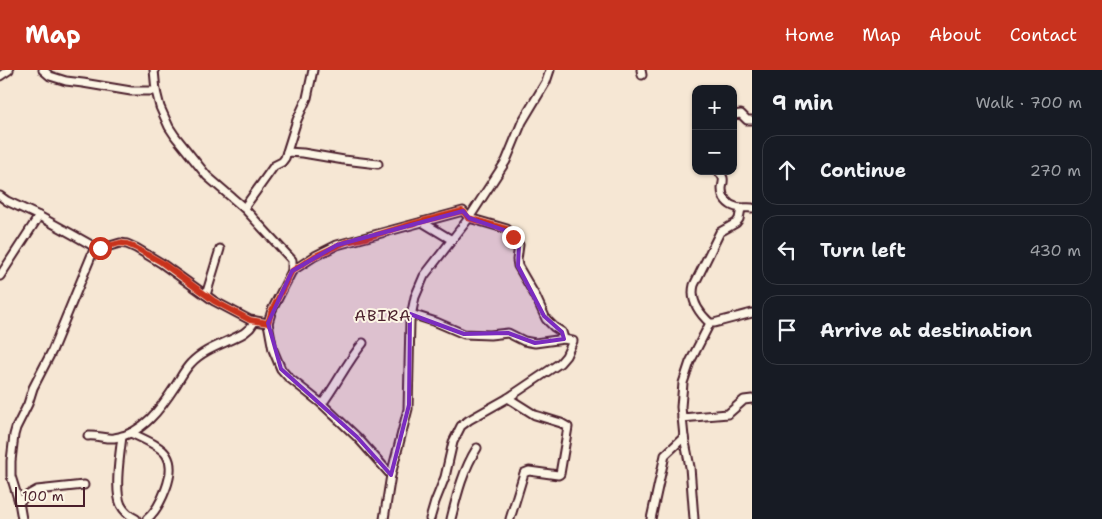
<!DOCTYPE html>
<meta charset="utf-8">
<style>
:root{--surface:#171b24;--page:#242831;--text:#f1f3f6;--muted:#9ea1a6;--line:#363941;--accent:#c8321e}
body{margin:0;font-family:"Shantell Sans",sans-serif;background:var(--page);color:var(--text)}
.controls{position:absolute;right:15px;top:15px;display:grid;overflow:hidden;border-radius:10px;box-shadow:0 1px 4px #0004}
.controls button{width:45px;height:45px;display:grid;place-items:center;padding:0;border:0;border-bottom:1px solid var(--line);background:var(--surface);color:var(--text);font:25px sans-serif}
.scale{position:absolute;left:15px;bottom:12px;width:70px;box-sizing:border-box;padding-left:5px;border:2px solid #4a1f2b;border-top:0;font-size:14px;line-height:18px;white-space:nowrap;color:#4a1f2b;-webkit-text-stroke:4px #fcf5e5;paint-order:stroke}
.stop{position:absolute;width:15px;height:15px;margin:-11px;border:4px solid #c8321e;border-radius:50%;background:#fff}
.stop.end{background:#c8321e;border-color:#fff;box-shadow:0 1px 5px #0008}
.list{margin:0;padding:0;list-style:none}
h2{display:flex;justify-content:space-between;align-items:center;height:65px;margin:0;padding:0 20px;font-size:21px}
h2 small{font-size:16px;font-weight:400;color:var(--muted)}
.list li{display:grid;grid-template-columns:32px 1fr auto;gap:15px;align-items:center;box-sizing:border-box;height:70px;margin:0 10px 10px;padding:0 10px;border:1px solid var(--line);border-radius:15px}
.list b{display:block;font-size:19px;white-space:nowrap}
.list em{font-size:16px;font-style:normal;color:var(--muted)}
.icon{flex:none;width:28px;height:28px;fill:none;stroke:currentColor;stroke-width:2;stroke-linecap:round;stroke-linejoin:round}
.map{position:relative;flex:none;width:752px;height:449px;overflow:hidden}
header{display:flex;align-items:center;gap:30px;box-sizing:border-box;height:70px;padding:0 25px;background:var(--accent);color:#fff}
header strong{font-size:24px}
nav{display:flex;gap:28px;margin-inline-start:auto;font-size:18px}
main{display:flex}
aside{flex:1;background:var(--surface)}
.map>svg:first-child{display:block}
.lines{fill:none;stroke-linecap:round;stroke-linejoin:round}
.minor-casing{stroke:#4a1f2b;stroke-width:11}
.minor{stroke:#fcf5e5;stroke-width:7}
.route{stroke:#c8321e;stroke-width:6}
.marked{fill:#7b2cbf;fill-opacity:0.2;stroke:#7b2cbf;stroke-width:4;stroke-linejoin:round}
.labels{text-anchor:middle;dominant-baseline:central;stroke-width:4;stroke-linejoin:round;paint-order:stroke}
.quarter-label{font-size:16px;letter-spacing:1px;fill:#4a1f2b;stroke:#fcf5e5}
</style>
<header>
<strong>Map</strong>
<nav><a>Home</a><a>Map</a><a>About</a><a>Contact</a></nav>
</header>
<main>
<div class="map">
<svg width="752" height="449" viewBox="0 0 752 449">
<rect width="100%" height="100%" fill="#f6e7d4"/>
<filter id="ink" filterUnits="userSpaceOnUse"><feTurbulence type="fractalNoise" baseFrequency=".02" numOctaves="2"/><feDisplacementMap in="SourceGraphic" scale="10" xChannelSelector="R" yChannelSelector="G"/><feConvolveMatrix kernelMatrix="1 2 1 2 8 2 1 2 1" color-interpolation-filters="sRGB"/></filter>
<g filter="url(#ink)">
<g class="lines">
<defs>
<g id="minor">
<polyline points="43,0 50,6 66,11 83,13 131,21 156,21"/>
<polyline points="154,0 156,21 160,37 169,57 175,66 207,106 244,138 292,190 292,201 272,240 268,253 273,280 281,299 288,307 322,334 357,367 391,405"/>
<polyline points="641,0 642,5"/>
<polyline points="0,6 9,0"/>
<polyline points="733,45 741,44 747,50 752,50"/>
<polyline points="287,82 303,83 344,90 378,94"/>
<path d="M 718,101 C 720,103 722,105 723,108 C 724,111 722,116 722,119 C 722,128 728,135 736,137 C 741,139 747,137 752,138"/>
<polyline points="0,126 7,131 39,146 70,163 95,177 103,178 120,173 127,174 136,178 161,193 214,231 250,250 268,253"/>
<polyline points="244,138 274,96 282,92 285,88 297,50 307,28 313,0"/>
<path d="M 741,138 L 739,149 L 736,153 L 720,162 L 694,215 C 690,230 699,243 710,253 L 714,253 L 752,243"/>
<polyline points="422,152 452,170"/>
<polyline points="292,201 315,186 337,175 463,141 469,148 507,159 519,175 517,190 518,196 536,227 546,249 554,257 562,262 564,269"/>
<polyline points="0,206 39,146"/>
<polyline points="206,225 220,179"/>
<polyline points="411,244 436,252 464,264 490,265 508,263 524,271 535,273 564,269 573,271 566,286 560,293 508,328 469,350 461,356 453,372 445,407 435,432 430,449"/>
<polyline points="508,328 535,345 561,353 568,357 560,404 558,405 529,401 524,403 510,449"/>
<path d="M 322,334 C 337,314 347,292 363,273"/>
<polyline points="682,348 728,344 744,330 752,329"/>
<path d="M 131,363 C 141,368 162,376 167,386 C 177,402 160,438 147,449"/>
<path d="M 88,366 C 97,365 105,369 114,368 C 143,364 161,338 176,315 C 181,307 185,299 191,293 C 205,278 227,273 244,263 L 250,258 L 255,251"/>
<path d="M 122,366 C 120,384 114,420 121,435 C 124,441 130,446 136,449"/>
<polyline points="19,432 28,425 37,420 84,415"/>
<polyline points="22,449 19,432 11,406 11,391 14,365 16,358 28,334 33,318 52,281 95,177"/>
<polyline points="384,449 391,405 408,339 410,251 415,227 424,206 469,148 506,91 522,52 546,12 550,0"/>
<path d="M 451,449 C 457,425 463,400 477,378"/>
<polyline points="651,449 665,385 684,367"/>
<polyline points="694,449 690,397 684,367 681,337 683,313 690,292 710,253"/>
</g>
</defs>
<use href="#minor" class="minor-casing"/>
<use href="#minor" class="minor"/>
</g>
</g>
<g class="lines" filter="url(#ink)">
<polyline class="route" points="100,178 120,173 127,174 136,178 161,192 214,231 250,250 268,253 272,240 292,201 315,186 346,172 366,168 411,154 462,141 464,142 468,148 507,159 510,162 513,167"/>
</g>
<path class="marked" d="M 463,141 L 469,148 L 510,162 L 519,175 L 518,196 L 544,246 L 562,262 L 564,269 L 535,273 L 508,263 L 464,264 L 410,244 L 409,335 L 391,405 L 357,367 L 281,299 L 268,253 L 292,201 L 337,175 Z"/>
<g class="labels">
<g class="quarter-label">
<text x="383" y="245">ABIRA</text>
</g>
</g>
</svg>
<div class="controls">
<button>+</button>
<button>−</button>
</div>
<div class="scale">100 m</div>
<div class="stop" style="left:100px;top:178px"></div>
<div class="stop end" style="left:513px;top:167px"></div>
</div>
<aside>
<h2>9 min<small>Walk · 700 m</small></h2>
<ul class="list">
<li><svg class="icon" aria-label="ahead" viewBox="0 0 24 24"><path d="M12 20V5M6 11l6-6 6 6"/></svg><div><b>Continue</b></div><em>270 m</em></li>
<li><svg class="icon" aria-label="left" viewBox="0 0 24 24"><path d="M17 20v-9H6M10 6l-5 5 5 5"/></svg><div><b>Turn left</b></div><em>430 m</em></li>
<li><svg class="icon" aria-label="arrive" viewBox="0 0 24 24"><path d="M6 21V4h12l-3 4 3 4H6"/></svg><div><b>Arrive at destination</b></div></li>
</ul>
</aside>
</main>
